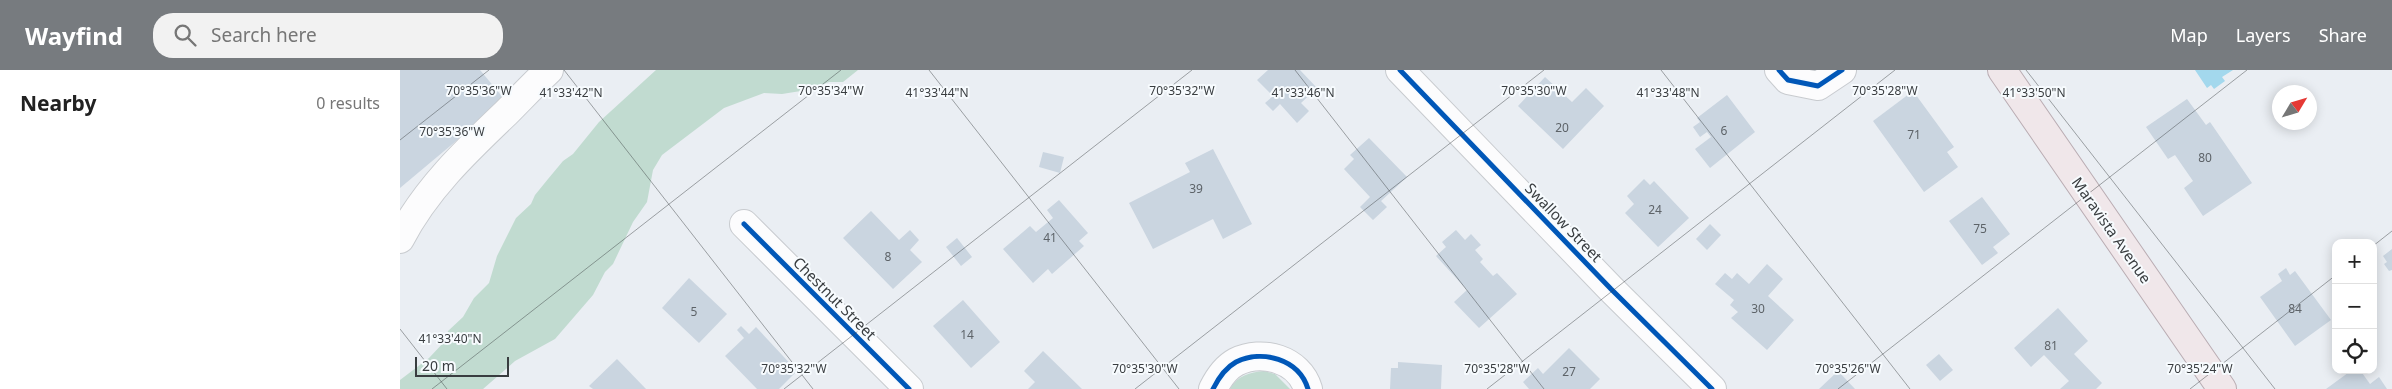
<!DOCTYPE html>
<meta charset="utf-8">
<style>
:root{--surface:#fff;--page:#f2f2f2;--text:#222;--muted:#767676;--line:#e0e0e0;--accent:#777b7f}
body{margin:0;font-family:"Noto Sans",sans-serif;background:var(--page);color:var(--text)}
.controls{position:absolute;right:15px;bottom:15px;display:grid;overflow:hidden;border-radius:10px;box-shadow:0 2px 12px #0003}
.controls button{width:45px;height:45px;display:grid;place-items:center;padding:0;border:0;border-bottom:1px solid var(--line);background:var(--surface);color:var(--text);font:25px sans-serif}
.compass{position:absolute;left:1872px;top:15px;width:45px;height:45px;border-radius:50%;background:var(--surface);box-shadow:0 2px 12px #0003;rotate:52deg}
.scale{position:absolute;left:15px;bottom:12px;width:94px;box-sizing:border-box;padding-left:5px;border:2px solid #393d40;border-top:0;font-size:14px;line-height:18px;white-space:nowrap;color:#393d40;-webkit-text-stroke:4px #f7fbfe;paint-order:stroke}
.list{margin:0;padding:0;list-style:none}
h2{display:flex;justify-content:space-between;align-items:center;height:65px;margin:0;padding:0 20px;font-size:21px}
h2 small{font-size:16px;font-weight:400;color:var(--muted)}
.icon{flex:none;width:28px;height:28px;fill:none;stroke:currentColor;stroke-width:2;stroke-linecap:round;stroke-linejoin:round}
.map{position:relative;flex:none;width:1992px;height:319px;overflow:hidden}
header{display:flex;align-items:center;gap:30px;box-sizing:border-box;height:70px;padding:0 25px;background:var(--accent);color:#fff}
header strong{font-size:24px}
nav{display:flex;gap:28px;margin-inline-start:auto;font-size:18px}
.search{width:350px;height:45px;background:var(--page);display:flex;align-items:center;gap:12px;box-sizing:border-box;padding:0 18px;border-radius:20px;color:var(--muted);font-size:19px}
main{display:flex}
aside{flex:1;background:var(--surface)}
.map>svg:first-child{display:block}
.green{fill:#c1dbd0}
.water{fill:#a3d8ed}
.building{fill:#cad5e0}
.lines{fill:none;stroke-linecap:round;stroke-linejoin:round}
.minor-casing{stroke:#c8cbcf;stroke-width:30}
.major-casing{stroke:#baadb3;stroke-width:30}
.minor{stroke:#fcfcfd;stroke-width:28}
.major{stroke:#f0e7ea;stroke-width:28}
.cycleway-casing{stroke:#f7fbfe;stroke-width:8}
.cycleway{stroke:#0057b8;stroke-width:5}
.ticks{fill:none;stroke:#393d40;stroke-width:1;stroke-opacity:0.45}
.labels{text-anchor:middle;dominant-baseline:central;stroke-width:4;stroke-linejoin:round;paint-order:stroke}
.number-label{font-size:12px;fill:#5d6368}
.street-label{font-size:15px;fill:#393d40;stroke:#f7fbfe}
.ticks-label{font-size:12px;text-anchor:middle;fill:#393d40;stroke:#f7fbfe;stroke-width:4;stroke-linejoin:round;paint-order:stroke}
</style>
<header>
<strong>Wayfind</strong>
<div class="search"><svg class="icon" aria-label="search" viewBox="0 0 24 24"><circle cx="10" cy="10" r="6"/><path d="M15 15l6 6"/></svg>Search here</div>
<nav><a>Map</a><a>Layers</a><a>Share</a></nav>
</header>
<main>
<aside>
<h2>Nearby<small>0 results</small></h2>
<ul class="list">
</ul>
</aside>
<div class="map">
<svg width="1992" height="319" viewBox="0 0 1992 319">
<rect width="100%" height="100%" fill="#eaeef3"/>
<g class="green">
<polygon points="256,0 458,0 443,12 429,12 407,20 382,24 364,23 324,38 262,85 253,100 247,132 233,152 213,194 205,202 193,225 155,269 115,291 83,319 0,319 0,310 29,288 45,271 48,261 63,247 74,228 89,213 97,186 116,148 131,134 135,125 148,109 163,91 173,84 199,52"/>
<path d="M 864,301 L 875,304 L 890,319 L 830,319 C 837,306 850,302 864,301 Z"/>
</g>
<polygon class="water" points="1795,0 1833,0 1822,7 1825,11 1814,19 1811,15 1807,18"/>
<g class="building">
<polygon points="0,0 80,0 105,30 0,118"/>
<polygon points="868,0 900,0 917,18 901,33 909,41 897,53 880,34 873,41 865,33 873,26 857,10"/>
<polygon points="1145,7 1172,32 1186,18 1204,36 1163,79 1118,36"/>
<polygon points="1513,21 1554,77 1547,82 1558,97 1524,122 1473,51"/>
<polygon points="1327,25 1355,62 1310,98 1295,79 1311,67 1307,62 1300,67 1293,57 1300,52 1297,48"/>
<polygon points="1787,29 1806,55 1810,52 1852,113 1803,146 1784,118 1793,111 1775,85 1768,89 1746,57"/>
<polygon points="969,68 1007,107 981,131 987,137 973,150 960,137 970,127 944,99 954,89 950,85"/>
<polygon points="813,79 852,154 823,169 813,149 753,179 729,133 790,102 785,93"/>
<polygon points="643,82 664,87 660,103 639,97"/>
<polygon points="1244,109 1250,115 1254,111 1289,148 1258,177 1225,143 1234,134 1227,126"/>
<polygon points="1582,127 1610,164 1593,177 1598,183 1582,195 1549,151"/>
<polygon points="659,130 688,163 679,171 684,176 652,204 648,199 633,213 603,179 630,156 636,162 653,148 647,140"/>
<polygon points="471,141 499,170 510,160 519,170 510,180 522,192 493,219 443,168"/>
<polygon points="1310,154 1321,165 1307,180 1296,169"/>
<polygon points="1056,160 1065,170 1071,164 1081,175 1075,180 1083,189 1080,192 1093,206 1097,203 1117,224 1079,258 1054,232 1067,220 1036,186 1046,177 1042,172"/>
<polygon points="557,168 572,187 561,196 546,177"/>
<polygon points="1992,179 1992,200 1989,201 1984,194 1987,192 1983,186"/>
<polygon points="1367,194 1383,209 1368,226 1394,250 1367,280 1331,248 1338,242 1330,235 1334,230 1315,214 1325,203 1332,209 1337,203 1349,214"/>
<polygon points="1886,198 1890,205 1895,201 1931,250 1895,276 1860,227 1882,211 1878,204"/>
<polygon points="289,208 327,244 299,273 262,238"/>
<polygon points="563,230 600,272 571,298 533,256"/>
<polygon points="1658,238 1688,271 1674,284 1702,313 1696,319 1660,319 1669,311 1644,285 1631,297 1614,278"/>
<polygon points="341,256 349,264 356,257 397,301 379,319 357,319 325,286 344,268 337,260"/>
<polygon points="1169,278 1200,309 1190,319 1129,319 1123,312 1138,298 1143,304"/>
<polygon points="643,281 682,319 628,319 635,312 624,301"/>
<polygon points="1539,284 1553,300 1540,311 1526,295"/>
<polygon points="217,289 246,319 193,319 189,316"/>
<polygon points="998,292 1042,295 1041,319 990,319 991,298 998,298"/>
<polygon points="1952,300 1960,300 1970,314 1979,307 1987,319 1926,319"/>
<polygon points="1438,301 1455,319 1419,319"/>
</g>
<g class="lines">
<defs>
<g id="minor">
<polyline points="1000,0 1211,219 1312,319"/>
<polyline points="1379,0 1388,10 1418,16 1442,0"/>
<polyline points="344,154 509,319"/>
<path d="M 0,169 C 25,120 66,81 106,43 C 120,29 134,14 149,0"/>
<path d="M 813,319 C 818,309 825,298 836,292 C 862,279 899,289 908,319"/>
</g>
<polyline id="major" points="1602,0 1822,319"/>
</defs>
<use href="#minor" class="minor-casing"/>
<use href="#major" class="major-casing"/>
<use href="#minor" class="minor"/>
<use href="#major" class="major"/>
<defs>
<g id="cycleway">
<polyline points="1000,0 1211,219 1312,319"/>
<polyline points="1379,0 1388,10 1418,16 1442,0"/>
<polyline points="344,154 509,319"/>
<path d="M 813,319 C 818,309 825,298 836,292 C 862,279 899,289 908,319"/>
</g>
</defs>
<use href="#cycleway" class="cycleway-casing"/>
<use href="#cycleway" class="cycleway"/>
</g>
<path class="ticks" d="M 164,0 L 413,319M 529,0 L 779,319M 895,0 L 1144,319M 1261,0 L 1510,319M 1626,0 L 1875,319M 0,70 L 89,0M 1973,176 L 1992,161M 0,259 L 47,319M 32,319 L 441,0M 384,319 L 792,0M 735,319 L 1144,0M 1087,319 L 1495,0M 1438,319 L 1847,0M 1790,319 L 1936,205"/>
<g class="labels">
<g class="number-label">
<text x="1162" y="57">20</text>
<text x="1324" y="60">6</text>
<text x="1514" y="64">71</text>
<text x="1805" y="87">80</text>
<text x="796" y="118">39</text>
<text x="1255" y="139">24</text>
<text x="1580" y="158">75</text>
<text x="650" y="167">41</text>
<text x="488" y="186">8</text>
<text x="1358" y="238">30</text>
<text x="1895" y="238">84</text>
<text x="294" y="241">5</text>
<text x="567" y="264">14</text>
<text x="1651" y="275">81</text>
<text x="1169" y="301">27</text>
</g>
<g class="street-label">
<text transform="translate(1164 152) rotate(46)">Swallow Street</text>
<text transform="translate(1712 160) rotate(55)">Maravista Avenue</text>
<text transform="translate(435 228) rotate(45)">Chestnut Street</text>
</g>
</g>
<g class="ticks-label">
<text x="79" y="25">70°35'36"W</text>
<text x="431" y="25">70°35'34"W</text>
<text x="782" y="25">70°35'32"W</text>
<text x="1134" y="25">70°35'30"W</text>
<text x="1485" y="25">70°35'28"W</text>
<text x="903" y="27">41°33'46"N</text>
<text x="171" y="27">41°33'42"N</text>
<text x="537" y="27">41°33'44"N</text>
<text x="1268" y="27">41°33'48"N</text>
<text x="1634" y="27">41°33'50"N</text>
<text x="52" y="66">70°35'36"W</text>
<text x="50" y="273">41°33'40"N</text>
<text x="394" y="303">70°35'32"W</text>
<text x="745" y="303">70°35'30"W</text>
<text x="1097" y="303">70°35'28"W</text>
<text x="1448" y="303">70°35'26"W</text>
<text x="1800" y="303">70°35'24"W</text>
</g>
</svg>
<div class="controls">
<button>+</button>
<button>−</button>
<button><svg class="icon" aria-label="locate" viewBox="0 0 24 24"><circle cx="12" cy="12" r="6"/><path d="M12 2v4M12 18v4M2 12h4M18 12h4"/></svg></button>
</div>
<svg class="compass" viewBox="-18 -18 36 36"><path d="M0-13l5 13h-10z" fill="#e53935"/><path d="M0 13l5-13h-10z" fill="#767676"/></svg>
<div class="scale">20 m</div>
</div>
</main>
